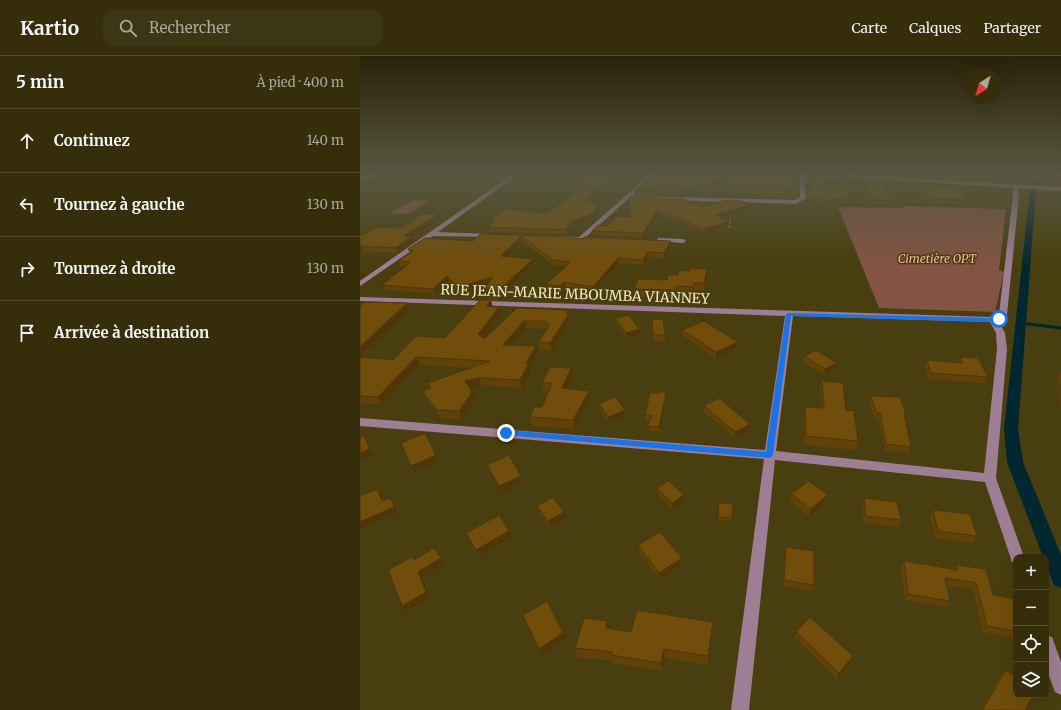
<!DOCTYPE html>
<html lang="fr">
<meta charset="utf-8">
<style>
:root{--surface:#362e0b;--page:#3d3614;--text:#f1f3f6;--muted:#aaa89d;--line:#504a2c}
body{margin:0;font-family:Merriweather,serif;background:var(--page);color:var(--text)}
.controls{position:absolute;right:12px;bottom:12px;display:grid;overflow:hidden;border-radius:8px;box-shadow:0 4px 16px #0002}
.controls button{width:36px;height:36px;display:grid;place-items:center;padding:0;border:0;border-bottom:1px solid var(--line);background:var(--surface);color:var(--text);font:20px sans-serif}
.compass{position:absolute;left:605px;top:12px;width:36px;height:36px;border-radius:50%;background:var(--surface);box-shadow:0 4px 16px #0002;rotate:217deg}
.stop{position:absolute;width:12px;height:12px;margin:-9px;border:3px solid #1a73e8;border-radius:50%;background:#fff}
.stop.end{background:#1a73e8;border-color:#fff;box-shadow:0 1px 4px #0008}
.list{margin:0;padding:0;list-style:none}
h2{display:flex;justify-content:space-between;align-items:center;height:52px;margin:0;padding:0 16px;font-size:17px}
h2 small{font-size:13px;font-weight:400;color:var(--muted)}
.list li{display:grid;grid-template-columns:26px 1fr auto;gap:12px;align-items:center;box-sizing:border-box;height:64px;padding:0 16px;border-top:1px solid var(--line)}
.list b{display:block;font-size:15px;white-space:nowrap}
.list em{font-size:13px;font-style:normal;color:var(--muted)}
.icon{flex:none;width:22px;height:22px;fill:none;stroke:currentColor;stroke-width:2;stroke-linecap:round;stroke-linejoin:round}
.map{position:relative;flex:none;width:701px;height:654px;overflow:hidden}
header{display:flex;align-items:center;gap:24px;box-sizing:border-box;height:56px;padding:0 20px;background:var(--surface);border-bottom:1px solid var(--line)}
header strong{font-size:19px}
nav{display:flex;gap:22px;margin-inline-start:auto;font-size:14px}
.search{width:280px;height:36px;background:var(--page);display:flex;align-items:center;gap:10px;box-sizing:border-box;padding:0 14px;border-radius:12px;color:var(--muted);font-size:15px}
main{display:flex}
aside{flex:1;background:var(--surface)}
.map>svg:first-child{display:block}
.green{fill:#835344}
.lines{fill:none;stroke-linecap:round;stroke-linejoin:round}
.stream{stroke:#012730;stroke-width:3}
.canal{fill:#012730;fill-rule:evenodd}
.path-far1{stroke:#81774a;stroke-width:1;stroke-dasharray:2 1;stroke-linecap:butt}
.path{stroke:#81774a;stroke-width:1.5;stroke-dasharray:2.5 1.5;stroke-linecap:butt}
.minor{fill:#9d7e94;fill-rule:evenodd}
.major{fill:#fbbbe9;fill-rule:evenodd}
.wall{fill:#604209}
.shaded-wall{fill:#4e3608}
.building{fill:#704d0b;stroke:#4e3608}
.route{fill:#1a73e8}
.labels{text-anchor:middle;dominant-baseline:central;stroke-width:3;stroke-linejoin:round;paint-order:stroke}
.far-park-label{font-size:12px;font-style:italic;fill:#f4b09c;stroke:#483e0f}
.street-label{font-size:14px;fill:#f2e9c0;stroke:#483e0f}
</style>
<header>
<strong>Kartio</strong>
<div class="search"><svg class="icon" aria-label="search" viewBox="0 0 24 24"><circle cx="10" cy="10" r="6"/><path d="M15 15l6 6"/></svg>Rechercher</div>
<nav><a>Carte</a><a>Calques</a><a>Partager</a></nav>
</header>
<main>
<aside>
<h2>5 min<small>À pied · 400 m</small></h2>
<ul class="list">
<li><svg class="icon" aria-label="ahead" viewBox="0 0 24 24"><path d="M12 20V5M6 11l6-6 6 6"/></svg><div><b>Continuez</b></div><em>140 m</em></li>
<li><svg class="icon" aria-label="left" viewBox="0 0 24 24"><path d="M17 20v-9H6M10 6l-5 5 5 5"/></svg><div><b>Tournez à gauche</b></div><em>130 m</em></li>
<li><svg class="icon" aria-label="right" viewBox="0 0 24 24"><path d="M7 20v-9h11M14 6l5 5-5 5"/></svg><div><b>Tournez à droite</b></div><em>130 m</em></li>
<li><svg class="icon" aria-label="arrive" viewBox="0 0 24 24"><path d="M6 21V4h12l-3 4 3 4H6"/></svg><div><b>Arrivée à destination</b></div></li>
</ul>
</aside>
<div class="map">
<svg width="701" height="654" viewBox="0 0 701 654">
<rect width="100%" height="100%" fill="#483e0f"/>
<g class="green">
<polygon points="53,144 69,145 48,158 30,157"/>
<polygon points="544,150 646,153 639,214 644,216 635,256 519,252 478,151 543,152"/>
</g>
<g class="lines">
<polyline class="stream" points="661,267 701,272"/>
<path class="canal" d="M 662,118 L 669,119 L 675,127 L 676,134 L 658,373 L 663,406 L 701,499 L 701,532 L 694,529 C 690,520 686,511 686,501 L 683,501 L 647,406 L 644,373 L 670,134 L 668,125 Z"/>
<polyline class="path-far1" points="370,166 372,155"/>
<polyline class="path" points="369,172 370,165"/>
<g class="minor">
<polygon points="153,118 159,118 78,176 131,178 133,179 133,181 73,180 0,230 0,225"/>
<polygon points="290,118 295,118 272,140 435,144 440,141 440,118 444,118 446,142 436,148 268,143 226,181 239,182 239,184 199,184 196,182 199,180 219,181"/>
<path d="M 445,118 L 477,118 L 701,131 L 701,135 L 658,132 L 659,139 L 647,259 L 642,265 L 639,266 L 645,277 L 647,293 L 636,422 L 664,501 L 656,501 L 656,507 L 652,506 L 625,426 L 415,404 L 389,654 L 371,654 L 404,403 L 0,370 L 0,362 L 405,394 L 425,260 L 0,245 L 0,241 L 632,261 L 636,261 L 639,258 L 653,139 L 653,132 ZM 433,260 L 630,266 L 636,277 L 637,293 L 624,417 L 416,395 Z"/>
<polygon points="299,182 323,183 326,185 323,187 297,185 297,183"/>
<polygon points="686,579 692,581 701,606 701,639 695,636 686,612"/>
</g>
<polygon class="major" points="10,118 17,118 0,125 0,122"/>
</g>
<g class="wall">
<polygon points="150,118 143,124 128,123 127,119"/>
<polygon points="155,118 261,118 228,145 239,155 231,162 214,169 206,178 129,176 127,171 131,168 130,164 187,157 233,133 206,119 195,128 180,127 180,125 153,124 152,120"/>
<polygon points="435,118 429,137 426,136 423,142 412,142 411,139 360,135 361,132 364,126 316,140 276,139 275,135"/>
<polygon points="681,118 701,118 701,130 695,129"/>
<polygon points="487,122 471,128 489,145 489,148 478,145 467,148 447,142 447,135"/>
<polygon points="506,128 532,144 531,148 513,148 505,131"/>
<polygon points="562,128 579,132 607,144 605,149 571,147 560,133"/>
<polygon points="269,141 344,151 391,152 360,161 369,165 369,168 344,176 298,157 283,181 232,179 232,175 271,161"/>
<polygon points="79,158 80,163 52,181 54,186 38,197 3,195 0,197 0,180 41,172"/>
<polygon points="120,178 223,183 311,189 304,202 289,201 284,209 258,207 234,236 205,232 201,235 187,234 186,228 206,210 194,209 162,185 146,200 173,203 174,207 147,234 139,244 127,244 126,238 125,238 124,233 127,228 99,236 89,225 75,238 25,234 22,229 45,210 40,210 38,205 50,197 48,193 113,185"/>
<polygon points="347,220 344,234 334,234 333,238 317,237 316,241 275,241 274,233 307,224"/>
<polygon points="47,247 50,254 1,302 33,304 85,282 133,251 141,258 123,283 124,283 157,252 208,254 210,265 192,295 180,294 178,286 186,274 186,273 166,272 152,289 176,290 178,298 170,312 171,315 162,332 122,329 109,332 112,336 115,344 102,363 81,362 67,343 63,336 70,333 68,327 111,312 60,309 22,349 0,347 0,250"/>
<polygon points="256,262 279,273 280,279 267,282 257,268"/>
<polygon points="292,263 305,279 305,285 293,285"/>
<polygon points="322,274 378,286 377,291 356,302 322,279"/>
<polygon points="444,300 476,312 464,319 443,306"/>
<polygon points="600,301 628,321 625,327 569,323 565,309 567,304 598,306"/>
<polygon points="700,315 701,315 701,334 697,321"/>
<polygon points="213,320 207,332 229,335 230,343 215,373 172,370 170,361 182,351 189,335 184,335 182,327"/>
<polygon points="462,325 486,354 498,385 496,394 444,389 444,359 445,351 462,352 460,334"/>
<polygon points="299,337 306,337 306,342 300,376 289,375 288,370 290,365 286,365 285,359"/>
<polygon points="701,337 701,353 699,340"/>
<polygon points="511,340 546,358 545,362 551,391 549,397 525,395 519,363 514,363 509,346"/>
<polygon points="239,348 265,354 266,360 249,367 240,354"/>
<polygon points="344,350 390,368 390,374 375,382 344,356"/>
<polygon points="127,409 163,426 142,437 130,415"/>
<polygon points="297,432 324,439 324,446 313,454 298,438"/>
<polygon points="431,438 468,439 466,446 449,460 430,445"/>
<polygon points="504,442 541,464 539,471 504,467 502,449"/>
<polygon points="359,447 373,448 372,465 358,464"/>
<polygon points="177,450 206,462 190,471 179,457"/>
<polygon points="573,454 617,480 613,487 575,482 570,460"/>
<polygon points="278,489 322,502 322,508 300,523 279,496"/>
<polygon points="426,491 454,529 452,535 423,530 425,497"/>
<polygon points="544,505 594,513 597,509 633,539 656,543 656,582 623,576 613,534 586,529 590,545 586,551 545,544 541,512"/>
<polygon points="353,566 353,574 348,609 305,602 302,615 253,607 253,605 218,601 215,592 249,572 271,576"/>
<polygon points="436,576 491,606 477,623 435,582"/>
<polygon points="646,614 665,654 621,654 641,619"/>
</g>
<g class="shaded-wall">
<polygon points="144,118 150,118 143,124 142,120"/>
<polygon points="201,118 206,118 206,119 195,128 195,124"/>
<polygon points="256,118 261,118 225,147 225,143"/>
<polygon points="434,118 435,118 429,137 429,133"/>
<polygon points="488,120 487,122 463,130 463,127"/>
<polygon points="366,122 366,126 316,140 316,136"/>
<polygon points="426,133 426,136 423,142 424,138"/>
<polygon points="478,142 478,145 467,148 468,145"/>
<polygon points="391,149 391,152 355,163 355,159"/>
<polygon points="239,150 239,155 231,162 214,169 206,178 206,174 213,165"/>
<polygon points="298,154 298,157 283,181 283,177"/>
<polygon points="79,158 80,163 52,181 54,186 38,197 35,192 44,180"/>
<polygon points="369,165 369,168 344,176 344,173"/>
<polygon points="161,180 162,185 142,205 141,200"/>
<polygon points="311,185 311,189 304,202 304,197"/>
<polygon points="1,189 3,195 0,197 0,190"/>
<polygon points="288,196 289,201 284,209 283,204"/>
<polygon points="258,202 258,207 234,236 233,231"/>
<polygon points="173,203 174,207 147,234 139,244 138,239 146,228"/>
<polygon points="4,213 6,219 0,223 0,216"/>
<polygon points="347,213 347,220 344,234 344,227"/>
<polygon points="87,220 89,225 75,238 73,233"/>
<polygon points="133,221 135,226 99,236 98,231"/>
<polygon points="204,226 205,232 201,235 200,230"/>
<polygon points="334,227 334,234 333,238 333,231"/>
<polygon points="317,230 317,237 316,241 316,234"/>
<polygon points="131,244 133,251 126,250"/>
<polygon points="47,247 50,254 0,302 0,291"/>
<polygon points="139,251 141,258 121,286 118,278"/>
<polygon points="208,254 210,265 192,295 190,287"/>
<polygon points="164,265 166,272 145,297 143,289"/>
<polygon points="279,273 280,279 267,282 266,277"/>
<polygon points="378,286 377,291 356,302 356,296"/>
<polygon points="176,290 178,298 170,312 171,315 162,332 160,324 166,307"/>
<polygon points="56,301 60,309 22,349 18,341"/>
<polygon points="477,307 476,312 464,319 465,313"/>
<polygon points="211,312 213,320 204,340 202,332"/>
<polygon points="119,322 122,329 108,333 105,325"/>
<polygon points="229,335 230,343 215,373 213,364"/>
<polygon points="112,336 115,344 102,363 99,355"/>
<polygon points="306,337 306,342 300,376 299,371"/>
<polygon points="265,354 266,360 249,367 248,361"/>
<polygon points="390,368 390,374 375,382 375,376"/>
<polygon points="4,379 13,399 0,405 0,397"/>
<polygon points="76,399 79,406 54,416 51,410"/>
<polygon points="161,420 163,426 142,437 139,430"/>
<polygon points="17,433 21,439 25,451 22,445"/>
<polygon points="324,439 324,446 313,454 312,447"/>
<polygon points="468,439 466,446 449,460 451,453"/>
<polygon points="31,442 34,448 37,457 1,474 0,472 0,466"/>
<polygon points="204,456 206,462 190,471 188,465"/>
<polygon points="149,475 152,481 119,500 116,494"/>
<polygon points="81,502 84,508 62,522 70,542 46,556 42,550 58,516"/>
<polygon points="322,502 322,508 300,523 299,517"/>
<polygon points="247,565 250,573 246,572"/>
<polygon points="353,566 353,574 348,609 348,600"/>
<polygon points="203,577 206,583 182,599 179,593"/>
<polygon points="304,593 305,602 302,615 301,607"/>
<polygon points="493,600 491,606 477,623 479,617"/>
</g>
<g class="building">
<polygon points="129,118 144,118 142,120 127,119"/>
<polygon points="155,118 201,118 195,124 179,123 182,121 152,120"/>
<polygon points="212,118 256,118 225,143 239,150 231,158 213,165 206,174 127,171 135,164 130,164 145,153 187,157 217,137 238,132"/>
<polygon points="293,118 434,118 429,133 426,133 424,138 412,138 411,135 361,132 366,122 316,136 275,135"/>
<polygon points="453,118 468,118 488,120 463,127 488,128 489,145 478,142 468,145 448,139 447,135 452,133"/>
<polygon points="686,118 701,118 701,126 696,126"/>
<polygon points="506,128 523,128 532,144 513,144"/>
<polygon points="562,128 576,129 579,132 596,133 607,144 573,143"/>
<polygon points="269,141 323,143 344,151 367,144 380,145 391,149 355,159 369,165 344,173 298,154 283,177 232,175 238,169 248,170 255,160 271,161"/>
<polygon points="62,158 79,158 44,180 52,181 35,192 0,190 0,180 18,171 41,172"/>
<polygon points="120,178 200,180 223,183 224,181 311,185 304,197 288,196 283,204 258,202 233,231 204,226 200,230 186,228 211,206 193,204 161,180 141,200 173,203 146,228 138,239 126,238 130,233 124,233 133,221 98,231 87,220 73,233 22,229 51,206 38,205 53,195 48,193 65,182 113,185"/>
<polygon points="330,212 347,213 344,227 334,227 333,231 317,230 316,234 274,233 278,223 307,224 308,219 318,219 319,214 330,215"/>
<polygon points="120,244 131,244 126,250 139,251 118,278 124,283 157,252 208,254 206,258 209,258 190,287 178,286 190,268 185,268 186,265 164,265 143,289 176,290 166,307 169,307 160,324 119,322 105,325 112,336 99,355 77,354 63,336 71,332 68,327 130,305 56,301 18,341 0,340 0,301 33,304 56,280 85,282"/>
<polygon points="5,246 47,247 0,291 0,250"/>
<polygon points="269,259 279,273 266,277 256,262"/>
<polygon points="292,263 303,263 305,279 293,279"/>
<polygon points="344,265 378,286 356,296 322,274"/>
<polygon points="456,294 477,307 465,313 444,300"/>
<polygon points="600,301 618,302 628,321 571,317 567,304 603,307"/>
<polygon points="190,311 211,312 202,332 229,335 213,364 170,361 174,351 182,351 192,327 182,327"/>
<polygon points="462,325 483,327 486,354 494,355 498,385 446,380 445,351 464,352"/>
<polygon points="300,335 306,337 299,371 288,370 292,359 285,359 290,337 299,337"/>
<polygon points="511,340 540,341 546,358 544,358 551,391 526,388 520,357 516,356"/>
<polygon points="255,341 265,354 248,361 239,348"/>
<polygon points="359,342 390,368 375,376 344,350"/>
<polygon points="65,377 76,399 51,410 41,387"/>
<polygon points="4,379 10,393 0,397 0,381"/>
<polygon points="149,399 161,420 139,430 127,409"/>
<polygon points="309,425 324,439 312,447 297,432"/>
<polygon points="449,425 468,439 451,453 431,438"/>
<polygon points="17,433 22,445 31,442 34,451 0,466 0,440"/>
<polygon points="193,441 204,456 188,465 177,450"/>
<polygon points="504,442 537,446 541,464 506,460"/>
<polygon points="359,447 373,448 372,462 358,461"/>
<polygon points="573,454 610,458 617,480 578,475"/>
<polygon points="139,459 149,475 116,494 106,477"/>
<polygon points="300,476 322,502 299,517 278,489"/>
<polygon points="426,491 454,495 454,529 424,524"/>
<polygon points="74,492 81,502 58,516 66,536 42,550 28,514 52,501 54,504"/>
<polygon points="544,505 598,514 597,509 626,513 633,539 656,543 656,575 627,570 616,527 585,522 590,545 548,538"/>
<polygon points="187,545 203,577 179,593 163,559"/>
<polygon points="277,554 353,566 348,600 304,593 301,607 251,599 252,596 215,592 224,562 247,565 246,572 271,576"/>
<polygon points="450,561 493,600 479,617 436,576"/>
<polygon points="646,614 656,621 656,639 673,639 665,654 625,654 623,653"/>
</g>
<linearGradient id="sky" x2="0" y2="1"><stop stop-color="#282208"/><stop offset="0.56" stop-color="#585842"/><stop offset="1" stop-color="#585842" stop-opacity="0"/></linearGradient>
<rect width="701" height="210" fill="url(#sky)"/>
<polygon class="route" points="429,257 632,262 639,261 642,263 632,266 431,260 413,399 410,402 146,379 142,377 146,374 406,396 426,258"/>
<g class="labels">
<g class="far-park-label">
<text x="577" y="202">Cimetière OPT</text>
</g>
<g class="street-label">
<text transform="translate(215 238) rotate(2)">RUE JEAN-MARIE MBOUMBA VIANNEY</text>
</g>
</g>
</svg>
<div class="controls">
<button>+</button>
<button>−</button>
<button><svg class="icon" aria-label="locate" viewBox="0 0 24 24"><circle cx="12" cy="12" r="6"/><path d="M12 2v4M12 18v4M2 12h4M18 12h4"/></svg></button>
<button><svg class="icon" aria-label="layers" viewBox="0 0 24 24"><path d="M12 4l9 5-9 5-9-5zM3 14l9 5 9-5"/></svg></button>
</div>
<svg class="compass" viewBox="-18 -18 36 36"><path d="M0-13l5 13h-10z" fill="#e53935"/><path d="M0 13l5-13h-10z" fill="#aaa89d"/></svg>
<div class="stop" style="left:639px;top:263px"></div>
<div class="stop end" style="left:146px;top:377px"></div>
</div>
</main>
